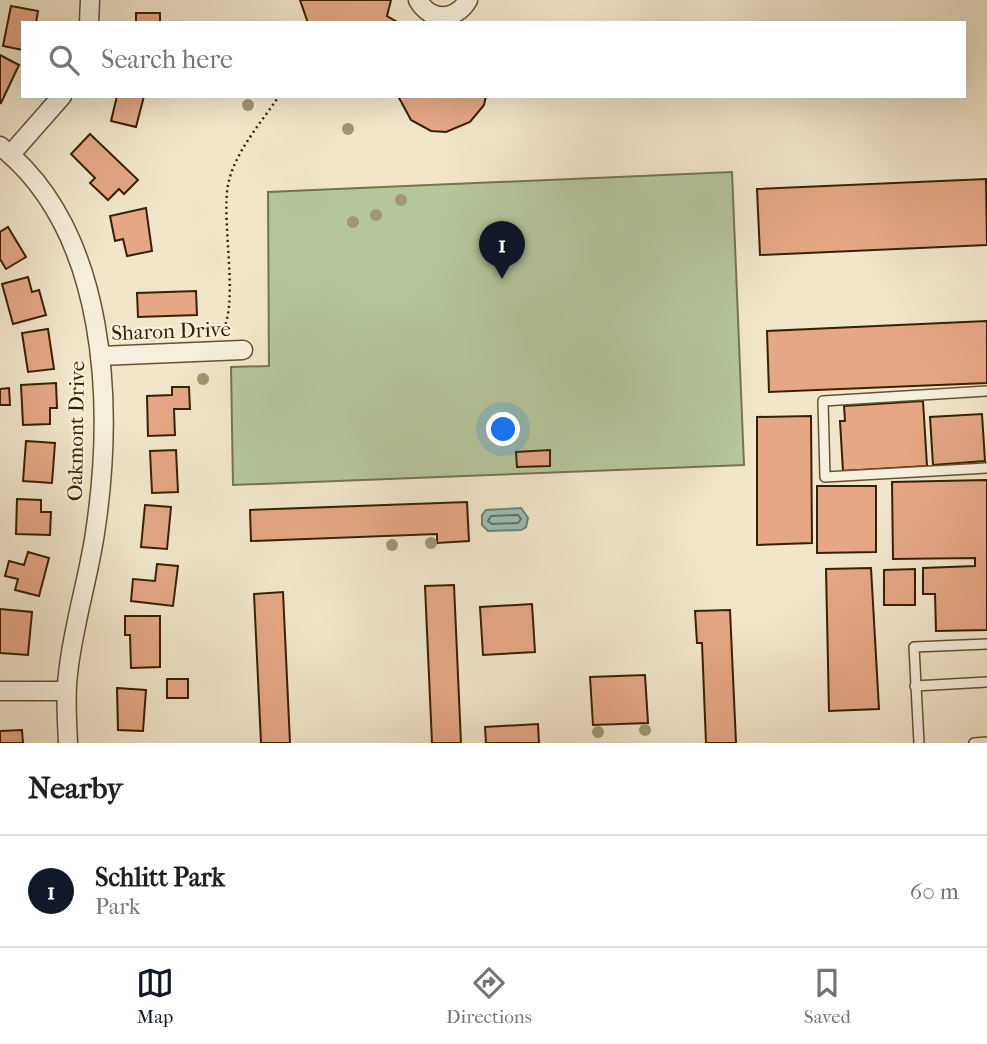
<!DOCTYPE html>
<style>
:root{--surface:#fff;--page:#f6f6f6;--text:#202124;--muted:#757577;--line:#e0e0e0;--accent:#111827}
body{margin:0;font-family:"IM FELL French Canon",serif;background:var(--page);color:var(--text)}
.you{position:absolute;left:504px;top:430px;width:24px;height:24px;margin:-18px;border:5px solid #fff;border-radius:50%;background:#1a73e8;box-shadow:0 0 0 10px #1a73e833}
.badge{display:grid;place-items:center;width:46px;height:46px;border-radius:50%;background:var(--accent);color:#fff;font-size:23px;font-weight:700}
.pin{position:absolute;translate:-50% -58px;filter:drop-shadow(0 2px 4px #0008)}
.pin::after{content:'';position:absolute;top:37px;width:24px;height:21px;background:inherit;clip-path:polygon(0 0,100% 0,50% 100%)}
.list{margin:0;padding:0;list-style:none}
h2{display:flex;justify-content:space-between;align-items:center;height:91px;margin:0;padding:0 28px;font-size:30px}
h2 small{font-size:23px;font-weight:400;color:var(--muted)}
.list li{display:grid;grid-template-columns:46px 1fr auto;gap:21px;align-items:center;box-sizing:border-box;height:112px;padding:0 28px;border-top:2px solid var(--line)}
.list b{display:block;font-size:26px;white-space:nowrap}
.list p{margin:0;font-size:23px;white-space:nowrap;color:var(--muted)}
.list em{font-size:23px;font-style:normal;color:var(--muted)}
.icon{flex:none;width:38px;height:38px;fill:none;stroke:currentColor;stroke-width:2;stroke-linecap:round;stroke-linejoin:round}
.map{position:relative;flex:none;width:987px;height:743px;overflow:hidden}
.search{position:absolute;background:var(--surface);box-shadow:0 7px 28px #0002;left:21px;right:21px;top:21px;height:77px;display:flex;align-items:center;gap:18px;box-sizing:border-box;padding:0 24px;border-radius:0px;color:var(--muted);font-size:26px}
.sheet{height:203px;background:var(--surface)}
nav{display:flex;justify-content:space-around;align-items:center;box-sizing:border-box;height:98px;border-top:2px solid var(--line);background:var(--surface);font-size:19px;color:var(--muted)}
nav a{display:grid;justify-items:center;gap:4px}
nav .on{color:var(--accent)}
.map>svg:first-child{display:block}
.green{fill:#b5c69b;stroke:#76744e;stroke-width:2}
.water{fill:#9bbfba;stroke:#738070;stroke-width:2}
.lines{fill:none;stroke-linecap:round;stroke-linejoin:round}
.shore{stroke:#6a705d;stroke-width:2}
.building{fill:#e5a786;stroke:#382100;stroke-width:2}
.lane-casing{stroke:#665232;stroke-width:12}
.street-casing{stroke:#665232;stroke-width:21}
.path{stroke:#382100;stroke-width:2.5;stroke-dasharray:2 3.5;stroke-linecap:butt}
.lane{stroke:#f6efdd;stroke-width:9}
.street{stroke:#f6efdd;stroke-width:18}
.tree{fill:#a09574}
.labels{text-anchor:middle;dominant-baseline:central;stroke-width:5;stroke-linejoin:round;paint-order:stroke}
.street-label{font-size:21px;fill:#382100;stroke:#f6efdd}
</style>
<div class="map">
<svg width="987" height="743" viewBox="0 0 987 743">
<rect width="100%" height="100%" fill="#f1e6ca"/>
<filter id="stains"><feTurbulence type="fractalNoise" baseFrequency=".00286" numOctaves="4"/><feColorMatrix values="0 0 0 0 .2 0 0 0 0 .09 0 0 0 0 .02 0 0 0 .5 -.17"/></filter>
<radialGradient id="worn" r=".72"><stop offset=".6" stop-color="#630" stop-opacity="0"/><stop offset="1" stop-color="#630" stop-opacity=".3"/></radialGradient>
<polygon class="green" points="732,172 744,465 233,485 231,367 269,366 268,192"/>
<polygon class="water" points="521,508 528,518 526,527 521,530 488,531 482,525 482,515 486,510"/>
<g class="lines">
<polygon class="shore" points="518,515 521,519 518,523 492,524 488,521 491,516"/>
</g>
<g class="building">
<polygon points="300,0 391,0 387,16 399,23 308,23"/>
<polygon points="11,6 38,11 36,23 23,23 23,50 3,46"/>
<rect x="136" y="13" width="24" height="10"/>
<polygon points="0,55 19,65 1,103 0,102"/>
<polygon points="117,96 144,96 136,127 111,121"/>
<polygon points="398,96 486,96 484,105 470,122 446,132 431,131 411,120"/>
<polygon points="90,134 138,180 124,194 119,189 108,200 90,183 95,178 71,154"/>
<polygon points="986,179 987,245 760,255 757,189"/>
<polygon points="146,208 152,251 127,256 123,239 115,241 110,216"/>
<polygon points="8,227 26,257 6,269 0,259 0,232"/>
<polygon points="28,277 32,292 39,290 46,315 13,324 2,284"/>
<polygon points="196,291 197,315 138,317 137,293"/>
<polygon points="987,321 987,383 769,392 767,331"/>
<polygon points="48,329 54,369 28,372 22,333"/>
<polygon points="56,383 57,408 50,408 50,424 23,425 21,385"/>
<polygon points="172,387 189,387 190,409 174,409 175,435 148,436 147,396 172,395"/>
<polygon points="9,388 10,405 0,405 0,389"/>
<polygon points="923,401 927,466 843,471 840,421 845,421 844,406"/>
<polygon points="982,414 985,461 933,465 930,417"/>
<polygon points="811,416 812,543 757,545 757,417"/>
<polygon points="26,441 55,443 52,483 23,481"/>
<polygon points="176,450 178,492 152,493 150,451"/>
<polygon points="550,450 550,466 517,467 516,452"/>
<polygon points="987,480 987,630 936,631 935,594 923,594 923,568 975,566 975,558 893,559 892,482"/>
<polygon points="817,486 876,486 876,552 817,553"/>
<polygon points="17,499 41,500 41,512 51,512 50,535 16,534"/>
<polygon points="467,502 469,541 437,543 437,534 251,541 250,510"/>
<polygon points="145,505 171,507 167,549 141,547"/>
<polygon points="28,552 49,558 39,596 15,590 18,579 5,576 9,561 24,565"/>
<polygon points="157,564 178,566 173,606 131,601 133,579 155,581"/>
<polygon points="871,568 879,709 829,711 826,569"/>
<polygon points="915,569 915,605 884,605 884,570"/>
<polygon points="454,585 461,743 432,743 425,586"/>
<polygon points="283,592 290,743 261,743 254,594"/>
<polygon points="532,604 535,652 483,655 480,607"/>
<polygon points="0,609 32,612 28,655 0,653"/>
<polygon points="730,610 736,743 706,743 702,643 697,643 695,611"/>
<polygon points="125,616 160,616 160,667 131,668 130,635 125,635"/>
<polygon points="645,675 648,723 593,725 590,677"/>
<rect x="167" y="679" width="21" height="19"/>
<polygon points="117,688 146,690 143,731 118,730"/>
<polygon points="538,724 539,743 486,743 485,727"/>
<polygon points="22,730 23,743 0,743 0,731"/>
</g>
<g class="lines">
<defs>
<g id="lane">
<polyline points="987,391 823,401 825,477 987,468"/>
<polyline points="915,686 987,682"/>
<polyline points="919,743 914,647 987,644"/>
<polyline points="974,743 987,742"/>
</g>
<g id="street">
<path d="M 418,0 C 430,22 456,21 468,0"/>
<polyline points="89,23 90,0"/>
<path d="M 0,146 C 109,232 114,407 95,533 C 88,580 73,626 68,674 C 65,697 67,720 68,743"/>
<polyline points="11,154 62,96"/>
<polyline points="100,356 243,350"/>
<polyline points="0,691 66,691"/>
</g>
</defs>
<use href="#lane" class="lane-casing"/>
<use href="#street" class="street-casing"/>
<path class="path" d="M 221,334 C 240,306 221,223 228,185 C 234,153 261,123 279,96"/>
<use href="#lane" class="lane"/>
<use href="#street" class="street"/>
</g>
<g class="tree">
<circle cx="248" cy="105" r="6"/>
<circle cx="348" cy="129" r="6"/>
<circle cx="401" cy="200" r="6"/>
<circle cx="376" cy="215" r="6"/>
<circle cx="353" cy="222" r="6"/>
<circle cx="203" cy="379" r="6"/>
<circle cx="431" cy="543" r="6"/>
<circle cx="392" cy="545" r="6"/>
<circle cx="645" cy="730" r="6"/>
<circle cx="598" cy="732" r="6"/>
</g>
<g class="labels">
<g class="street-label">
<text transform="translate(171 331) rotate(-2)">Sharon Drive</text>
<text transform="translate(76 431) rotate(-89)">Oakmont Drive</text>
</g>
</g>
<rect width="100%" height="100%" filter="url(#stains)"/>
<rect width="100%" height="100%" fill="url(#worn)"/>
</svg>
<div class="you"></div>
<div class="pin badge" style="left:502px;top:279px">1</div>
<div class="search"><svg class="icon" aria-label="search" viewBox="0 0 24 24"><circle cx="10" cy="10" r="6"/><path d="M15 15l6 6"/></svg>Search here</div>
</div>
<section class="sheet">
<h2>Nearby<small></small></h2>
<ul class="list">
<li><span class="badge">1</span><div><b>Schlitt Park</b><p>Park</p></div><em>60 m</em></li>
</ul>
</section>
<nav>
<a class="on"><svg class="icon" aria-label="map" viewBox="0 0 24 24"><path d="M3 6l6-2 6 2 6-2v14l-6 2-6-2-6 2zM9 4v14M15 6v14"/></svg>Map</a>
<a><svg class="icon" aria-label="directions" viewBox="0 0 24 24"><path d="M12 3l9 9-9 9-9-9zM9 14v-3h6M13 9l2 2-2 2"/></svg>Directions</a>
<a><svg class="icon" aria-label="saved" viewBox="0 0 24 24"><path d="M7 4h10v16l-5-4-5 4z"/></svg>Saved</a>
</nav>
